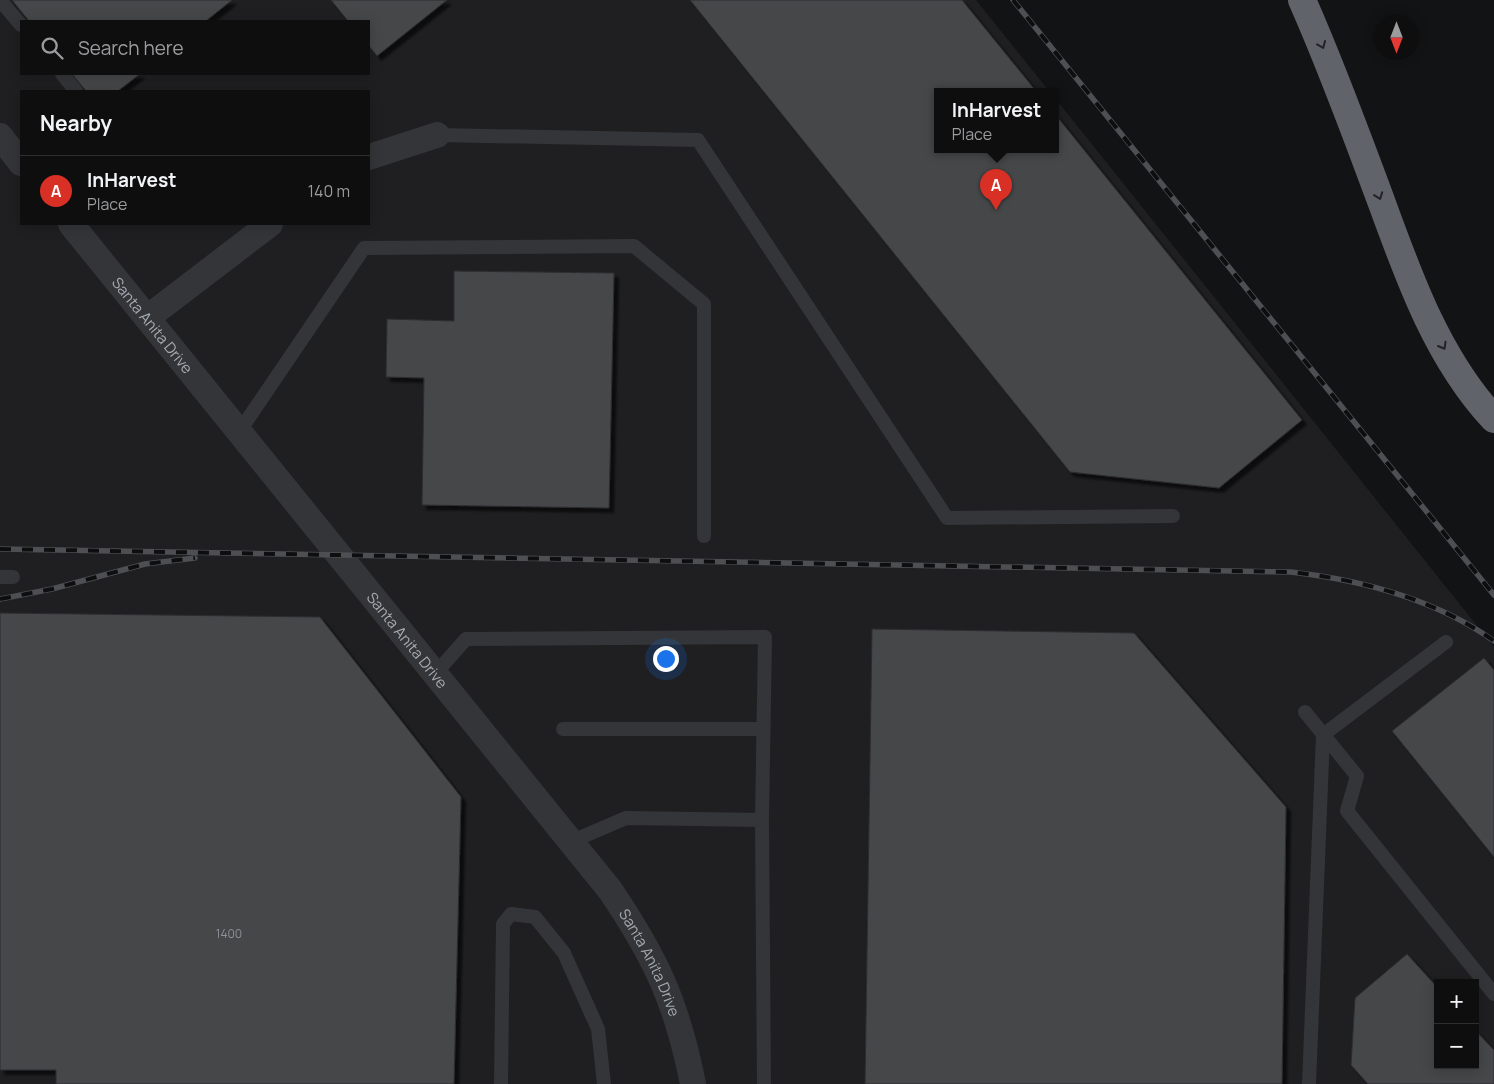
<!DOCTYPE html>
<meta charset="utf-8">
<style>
:root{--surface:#0e0e0f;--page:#171718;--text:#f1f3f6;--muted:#9b9c9e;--line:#2e2e2f;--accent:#d93025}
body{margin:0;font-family:Manrope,sans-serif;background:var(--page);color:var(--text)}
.controls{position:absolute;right:15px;bottom:15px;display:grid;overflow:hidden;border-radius:0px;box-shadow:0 2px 12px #0003}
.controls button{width:45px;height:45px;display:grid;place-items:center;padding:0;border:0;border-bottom:1px solid var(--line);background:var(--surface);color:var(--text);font:25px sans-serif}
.compass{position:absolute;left:1374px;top:15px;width:45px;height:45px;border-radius:50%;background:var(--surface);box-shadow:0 2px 12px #0003;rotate:180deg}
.you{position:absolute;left:665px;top:658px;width:18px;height:18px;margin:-12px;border:4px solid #fff;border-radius:50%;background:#1a73e8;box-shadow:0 0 0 8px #1a73e833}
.badge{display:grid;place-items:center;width:32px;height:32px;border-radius:50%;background:var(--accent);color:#fff;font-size:16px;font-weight:700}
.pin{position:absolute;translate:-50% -41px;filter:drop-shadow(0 1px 2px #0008)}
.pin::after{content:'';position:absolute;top:26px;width:18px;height:15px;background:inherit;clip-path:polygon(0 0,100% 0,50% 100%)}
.popup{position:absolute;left:934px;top:88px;width:125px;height:65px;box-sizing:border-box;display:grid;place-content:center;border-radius:0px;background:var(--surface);filter:drop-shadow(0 1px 4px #0005);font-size:16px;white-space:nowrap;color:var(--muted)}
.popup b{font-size:19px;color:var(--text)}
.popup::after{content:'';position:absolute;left:50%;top:100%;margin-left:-10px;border:10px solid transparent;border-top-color:var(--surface)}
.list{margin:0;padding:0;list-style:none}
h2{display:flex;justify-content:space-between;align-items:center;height:65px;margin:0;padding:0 20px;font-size:21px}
h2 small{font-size:16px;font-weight:400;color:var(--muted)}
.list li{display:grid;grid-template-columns:32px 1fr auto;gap:15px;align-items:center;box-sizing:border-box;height:70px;padding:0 20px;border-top:1px solid var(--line)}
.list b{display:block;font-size:19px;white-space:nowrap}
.list p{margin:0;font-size:16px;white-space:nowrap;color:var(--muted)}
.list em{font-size:16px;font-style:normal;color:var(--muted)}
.icon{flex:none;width:28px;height:28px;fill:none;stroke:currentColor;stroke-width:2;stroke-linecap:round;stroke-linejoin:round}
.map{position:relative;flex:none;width:1494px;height:1084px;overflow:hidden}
.search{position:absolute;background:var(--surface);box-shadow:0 2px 12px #0003;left:20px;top:20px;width:350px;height:55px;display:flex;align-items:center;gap:12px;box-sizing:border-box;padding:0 18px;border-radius:0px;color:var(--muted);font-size:19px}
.panel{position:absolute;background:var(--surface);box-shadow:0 2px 12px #0003;left:20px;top:90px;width:350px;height:135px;border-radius:0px}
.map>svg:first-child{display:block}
.built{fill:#1f1f21;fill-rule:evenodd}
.building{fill:#444649;stroke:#2d2d30;filter:url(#shadow)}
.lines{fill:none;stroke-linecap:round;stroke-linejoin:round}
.service{stroke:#343538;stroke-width:14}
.minor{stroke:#343538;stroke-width:26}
.motorway{stroke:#606369;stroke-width:28}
.rail-casing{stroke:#4d4f53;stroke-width:5.5}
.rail{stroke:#0e0e0f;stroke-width:4;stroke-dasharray:11;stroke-linecap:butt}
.oneway{stroke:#222326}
.labels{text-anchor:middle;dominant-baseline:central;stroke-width:4;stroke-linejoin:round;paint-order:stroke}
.number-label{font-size:12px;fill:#8d9298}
.street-label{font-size:15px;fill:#a5abb3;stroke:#0e0e0f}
</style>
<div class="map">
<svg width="1494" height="1084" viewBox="0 0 1494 1084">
<defs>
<filter id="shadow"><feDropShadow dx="4.5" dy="4.5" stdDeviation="1" flood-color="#0009"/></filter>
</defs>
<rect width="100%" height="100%" fill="#121314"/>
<path class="built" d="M 0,0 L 976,0 L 1049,91 L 937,91 L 937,149 L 1055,149 L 1055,98 L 1494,647 L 1494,1084 L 0,1084 ZM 21,21 L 369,21 L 369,74 L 21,74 ZM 21,91 L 369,91 L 369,224 L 21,224 ZM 1438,983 L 1475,983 L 1475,1065 L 1438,1065 Z"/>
<g class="building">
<polygon points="12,0 232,0 206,21 29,21"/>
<polygon points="331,0 447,0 377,56 369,46 369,21 348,21"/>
<polygon points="690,0 962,0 1036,91 937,91 937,149 1055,149 1055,114 1302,420 1219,488 1070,472"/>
<polygon points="72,74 140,74 118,91 86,91"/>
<polygon points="454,271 614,273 609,508 422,505 424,378 386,377 387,319 454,321"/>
<polygon points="0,613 320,617 461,797 454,1084 56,1084 56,1070 0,1070"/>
<polygon points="872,629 1134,633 1286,807 1282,1084 865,1084"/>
<polygon points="1484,658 1494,670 1494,857 1392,731"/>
<polygon points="1407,954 1438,988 1438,1065 1475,1065 1475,1030 1494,1050 1494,1084 1368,1084 1351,1065 1355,998"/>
</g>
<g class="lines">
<g class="service">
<polyline points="0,0 21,25"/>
<polyline points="62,74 76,91"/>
<polyline points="437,135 698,140 947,518 1173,516"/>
<polyline points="239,432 364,248 634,246 704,304 704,536"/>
<polyline points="0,577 13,577"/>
<polyline points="435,674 466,639 765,637 762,820"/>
<polyline points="1305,712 1357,776 1347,811 1494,994"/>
<polyline points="563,729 762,729"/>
<polyline points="570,842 626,818 762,820 764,1084"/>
<polyline points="501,1084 503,924 511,914 535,917 564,953 598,1029 604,1084"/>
<polyline points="1309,1084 1323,735 1446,642"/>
</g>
<g class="minor">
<polyline points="0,136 21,163"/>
<polyline points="369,157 437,135"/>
<path id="s1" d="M 71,224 L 610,890 C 656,958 677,1003 693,1084"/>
<polyline points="147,318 270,224"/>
</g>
<path class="motorway" d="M 1302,0 C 1331,65 1355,131 1380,198 C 1408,275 1437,358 1494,419"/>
<defs>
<g id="rail">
<polyline points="1013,0 1494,595"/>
<path d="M 0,549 L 1291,572 C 1362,580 1435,599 1494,641"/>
<polyline points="0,599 52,589 145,564 195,558"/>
</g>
</defs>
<use href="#rail" class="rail-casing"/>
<use href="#rail" class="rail"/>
</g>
<defs><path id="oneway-chevron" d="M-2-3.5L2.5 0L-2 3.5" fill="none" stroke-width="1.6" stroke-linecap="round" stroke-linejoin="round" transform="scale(1.25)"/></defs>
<g class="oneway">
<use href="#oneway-chevron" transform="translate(1322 45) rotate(67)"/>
<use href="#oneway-chevron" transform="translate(1379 196) rotate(70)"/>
<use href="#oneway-chevron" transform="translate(1443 346) rotate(60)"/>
</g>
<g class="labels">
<g class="number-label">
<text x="229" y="933">1400</text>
</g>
<g class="street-label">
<text stroke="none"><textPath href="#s1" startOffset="130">Santa Anita Drive</textPath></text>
<text stroke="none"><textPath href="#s1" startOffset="535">Santa Anita Drive</textPath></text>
<text stroke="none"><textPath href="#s1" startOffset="940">Santa Anita Drive</textPath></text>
</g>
</g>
</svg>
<div class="controls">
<button>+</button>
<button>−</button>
</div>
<svg class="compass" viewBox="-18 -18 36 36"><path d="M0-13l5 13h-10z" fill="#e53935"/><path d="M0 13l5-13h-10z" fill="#9b9c9e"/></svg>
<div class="you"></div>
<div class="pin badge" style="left:996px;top:210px">A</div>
<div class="popup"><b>InHarvest</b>Place</div>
<div class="search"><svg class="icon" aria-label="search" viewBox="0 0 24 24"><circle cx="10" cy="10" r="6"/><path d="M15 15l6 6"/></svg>Search here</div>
<section class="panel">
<h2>Nearby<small></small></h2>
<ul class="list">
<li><span class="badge">A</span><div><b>InHarvest</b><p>Place</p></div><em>140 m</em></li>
</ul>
</section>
</div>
